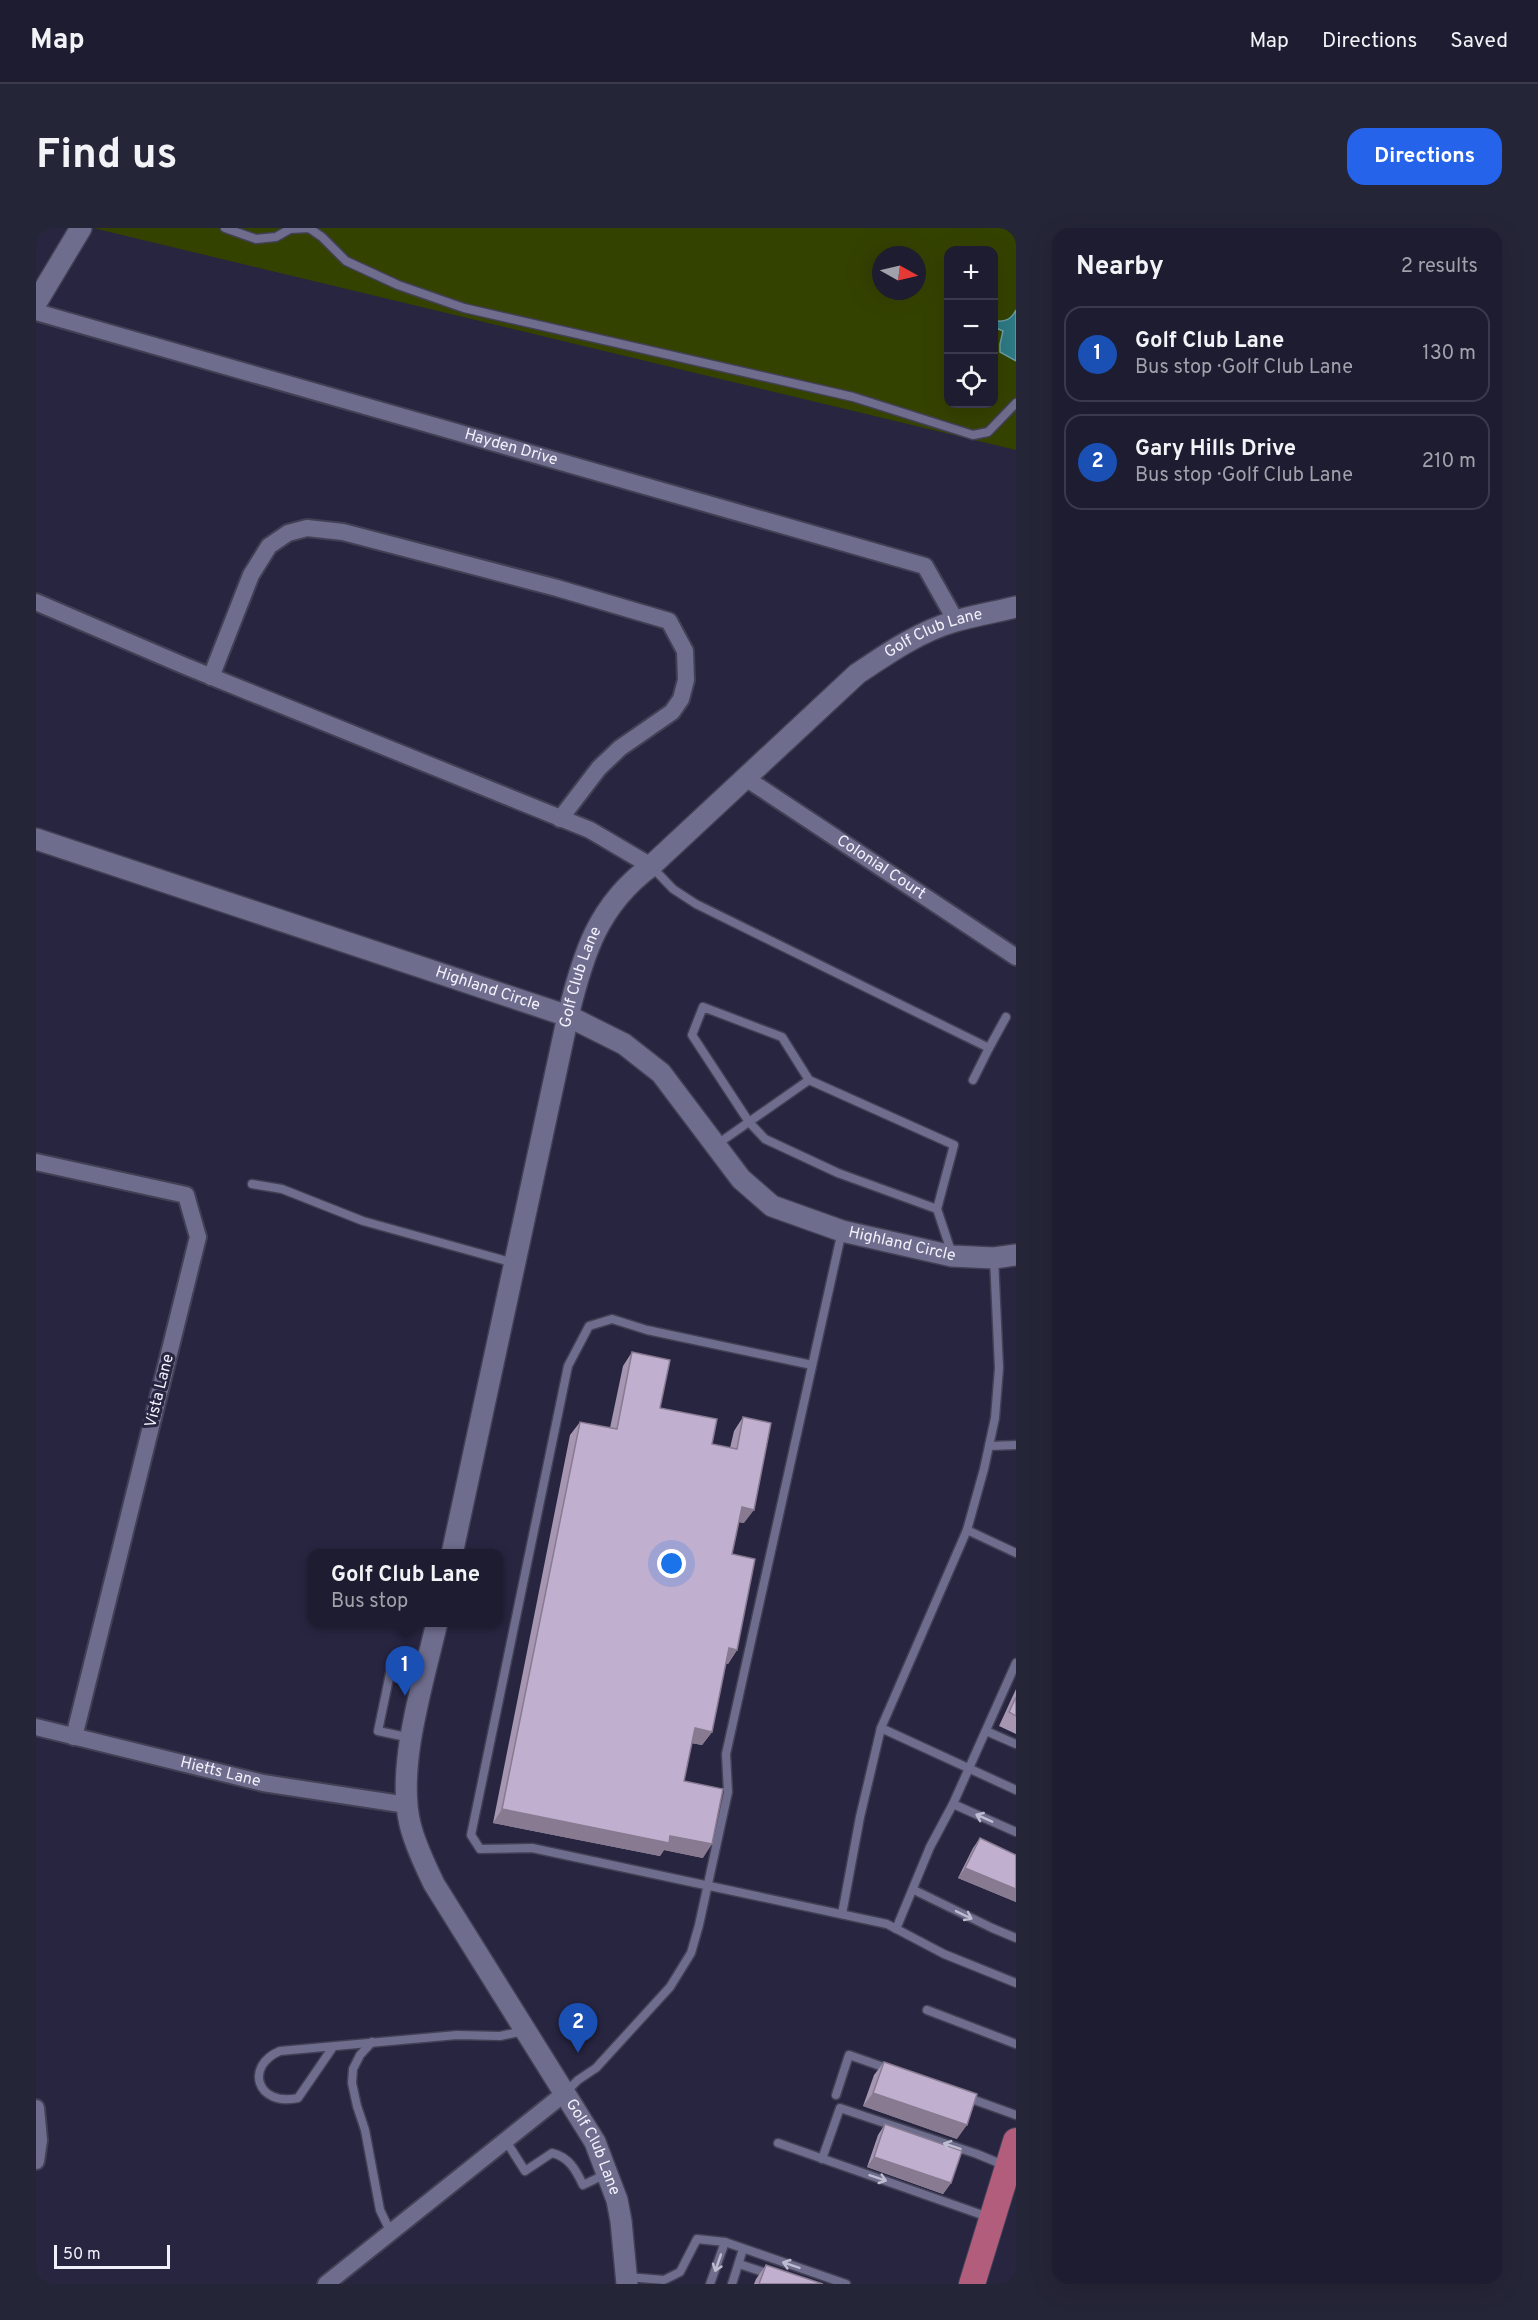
<!DOCTYPE html>
<meta charset="utf-8">
<style>
:root{--surface:#1d1c30;--page:#252538;--text:#f1f3f6;--muted:#a0a1ab;--line:#3b3a4c;--accent:#2563eb}
body{margin:0;font-family:Overpass,sans-serif;background:var(--page);color:var(--text)}
.controls{position:absolute;right:18px;top:18px;display:grid;overflow:hidden;border-radius:12px;box-shadow:0 6px 24px #0002}
.controls button{width:54px;height:54px;display:grid;place-items:center;padding:0;border:0;border-bottom:2px solid var(--line);background:var(--surface);color:var(--text);font:30px sans-serif}
.compass{position:absolute;left:836px;top:18px;width:54px;height:54px;border-radius:50%;background:var(--surface);box-shadow:0 6px 24px #0002;rotate:98deg}
.scale{position:absolute;left:18px;bottom:15px;width:116px;box-sizing:border-box;padding-left:6px;border:3px solid #f1f1fc;border-top:0;font-size:16px;line-height:21px;white-space:nowrap;color:#f1f1fc;-webkit-text-stroke:4px #272540;paint-order:stroke}
.you{position:absolute;left:636px;top:1336px;width:21px;height:21px;margin:-15px;border:4px solid #fff;border-radius:50%;background:#1a73e8;box-shadow:0 0 0 9px #1a73e833}
.badge{display:grid;place-items:center;width:39px;height:39px;border-radius:50%;background:var(--accent);color:#fff;font-size:20px;font-weight:700}
.pin{position:absolute;translate:-50% -50px;filter:drop-shadow(0 2px 3px #0008)}
.pin::after{content:'';position:absolute;top:32px;width:21px;height:18px;background:inherit;clip-path:polygon(0 0,100% 0,50% 100%)}
.popup{position:absolute;left:272px;top:1321px;width:195px;height:78px;box-sizing:border-box;display:grid;place-content:center;border-radius:12px;background:var(--surface);filter:drop-shadow(0 2px 4px #0005);font-size:20px;white-space:nowrap;color:var(--muted)}
.popup b{font-size:22px;color:var(--text)}
.popup::after{content:'';position:absolute;left:50%;top:100%;margin-left:-12px;border:12px solid transparent;border-top-color:var(--surface)}
.list{margin:0;padding:0;list-style:none}
h2{display:flex;justify-content:space-between;align-items:center;height:78px;margin:0;padding:0 24px;font-size:26px}
h2 small{font-size:20px;font-weight:400;color:var(--muted)}
.list li{display:grid;grid-template-columns:39px 1fr auto;gap:18px;align-items:center;box-sizing:border-box;height:96px;margin:0 12px 12px;padding:0 12px;border:2px solid var(--line);border-radius:18px}
.list b{display:block;font-size:22px;white-space:nowrap}
.list p{margin:0;font-size:20px;white-space:nowrap;color:var(--muted)}
.list em{font-size:20px;font-style:normal;color:var(--muted)}
.icon{flex:none;width:33px;height:33px;fill:none;stroke:currentColor;stroke-width:2;stroke-linecap:round;stroke-linejoin:round}
.map{position:relative;flex:none;width:980px;height:2056px;overflow:hidden;border-radius:18px}
header{display:flex;align-items:center;gap:36px;box-sizing:border-box;height:84px;padding:0 30px;background:var(--surface);border-bottom:2px solid var(--line)}
header strong{font-size:28px}
nav{display:flex;gap:33px;margin-inline-start:auto;font-size:21px}
.intro{display:flex;align-items:center;justify-content:space-between;box-sizing:border-box;height:144px;padding:0 36px}
h1{margin:0;font-size:42px}
.button{padding:15px 27px;border-radius:18px;background:var(--accent);color:#fff;font-size:21px;font-weight:700}
main{display:flex;gap:36px;padding:0 36px}
aside{flex:1;background:var(--surface);border-radius:18px;box-shadow:0 6px 24px #0002}
.map>svg:first-child{display:block}
.green{fill:#344200;fill-rule:evenodd}
.water{fill:#2e7a85;stroke:#689ea9;stroke-width:1.5}
.lines{fill:none;stroke-linecap:round;stroke-linejoin:round}
.service-casing{stroke:#424055;stroke-width:11}
.minor-casing{stroke:#424055;stroke-width:20}
.tertiary-casing{stroke:#424055;stroke-width:24}
.primary-casing{stroke:#424055;stroke-width:28}
.service{stroke:#6e6d8d;stroke-width:8}
.minor{stroke:#6e6d8d;stroke-width:16}
.tertiary{stroke:#6e6d8d;stroke-width:21}
.primary{stroke:#b35d7c;stroke-width:26}
.wall{fill:#a696b2}
.shaded-wall{fill:#877a91}
.building{fill:#c1afcf;stroke:#877a91;stroke-width:1.5}
.oneway{stroke:#bdbcd0}
.labels{text-anchor:middle;dominant-baseline:central;stroke-width:6;stroke-linejoin:round;paint-order:stroke}
.street-label{font-size:16px;fill:#f1f1fc;stroke:#272540}
</style>
<header>
<strong>Map</strong>
<nav><a>Map</a><a>Directions</a><a>Saved</a></nav>
</header>
<div class="intro"><h1>Find us</h1><a class="button">Directions</a></div>
<main>
<div class="map">
<svg width="980" height="2056" viewBox="0 0 980 2056">
<rect width="100%" height="100%" fill="#272540"/>
<path class="green" d="M 57,0 L 980,0 L 980,222 ZM 912,22 L 957,22 L 957,176 L 912,176 ZM 845,27 L 881,27 L 881,63 L 845,63 Z"/>
<path class="water" d="M 980,82 L 980,133 L 964,124 L 964,116 L 967,103 L 958,99 L 957,93 C 969,94 975,92 980,82 Z"/>
<g class="lines">
<defs>
<g id="service">
<polyline points="189,0 220,11 240,9 254,1 273,0 286,9 310,33 362,57 428,80 817,169 937,207 952,204 980,175"/>
<polyline points="615,638 637,661 660,676 953,820 937,852"/>
<polyline points="953,820 970,789"/>
<polyline points="680,917 773,852 746,809 667,779 656,807 713,894 729,911 802,945 901,981 918,917 773,852"/>
<polyline points="216,956 246,961 327,993 478,1035"/>
<polyline points="901,981 916,1026"/>
<polyline points="776,1137 611,1102 576,1091 553,1098 532,1138 435,1607 444,1621 496,1620 851,1696 908,1726 980,1755"/>
<polyline points="953,1218 980,1217"/>
<polyline points="931,1302 980,1325"/>
<polyline points="845,1500 980,1562"/>
<polyline points="950,1503 980,1516"/>
<polyline points="375,1510 342,1503 357,1431 391,1438"/>
<polyline points="917,1576 980,1604"/>
<polyline points="878,1662 956,1700 980,1710"/>
<polyline points="806,1686 824,1589 845,1500 931,1302 948,1241 959,1190 963,1140 958,1030"/>
<polyline points="860,1701 894,1619 917,1576 980,1435"/>
<polyline points="891,1782 980,1816"/>
<polyline points="336,1814 324,1827 317,1841 316,1855 321,1878 329,1902 344,1982 355,2005"/>
<path d="M 297,1819 L 262,1870 C 221,1879 208,1838 244,1823 L 421,1807 L 464,1808 L 488,1803"/>
<polyline points="529,1865 542,1852 560,1840 634,1759 655,1725 663,1697 692,1564 690,1526 806,1003"/>
<polyline points="800,1867 813,1827 853,1841"/>
<polyline points="930,1869 980,1887"/>
<path d="M 470,1913 L 489,1943 L 516,1925 C 533,1929 540,1942 547,1957 L 570,1946"/>
<polyline points="742,1915 955,1990"/>
<polyline points="786,1931 804,1880 941,1926 970,1938"/>
<polyline points="703,2036 733,2046"/>
<polyline points="591,2049 628,2052 644,2044 661,2011 689,2014 810,2056"/>
<polyline points="674,2056 689,2014"/>
<polyline points="696,2056 707,2021"/>
</g>
<g id="minor">
<path id="s1" d="M 0,84 L 889,338 L 920,393"/>
<polyline points="0,374 149,438 554,602 615,638"/>
<polyline points="175,449 215,347 233,318 252,305 271,300 307,304 521,360 633,393 649,423 650,452 645,471 636,484 584,520 563,540 524,591"/>
<path id="s2" d="M 708,549 L 980,729"/>
<polyline points="0,934 150,967 162,1009 38,1509"/>
<path id="s3" d="M 0,1499 L 227,1555 L 371,1577"/>
<polyline points="0,1880 3,1912 0,1933"/>
<polyline points="290,2056 529,1865"/>
</g>
<g id="tertiary">
<polyline points="0,75 45,0"/>
<path id="s4" d="M 0,611 L 532,788 L 588,816 L 625,845 L 705,951 L 736,978 L 806,1003 L 916,1028 L 958,1030 L 980,1027"/>
<path id="s5" d="M 416,1326 L 532,788 C 547,726 562,677 615,638 L 821,446 C 852,425 884,403 920,393 C 940,387 960,384 980,379"/>
<path id="s6" d="M 401,1394 C 388,1452 360,1538 374,1596 C 379,1617 389,1637 398,1656 L 559,1914 L 581,1972 L 585,1993 L 591,2056"/>
</g>
<polyline id="primary" points="936,2056 980,1913"/>
</defs>
<use href="#service" class="service-casing"/>
<use href="#minor" class="minor-casing"/>
<use href="#tertiary" class="tertiary-casing"/>
<use href="#primary" class="primary-casing"/>
<use href="#service" class="service"/>
<use href="#minor" class="minor"/>
<use href="#tertiary" class="tertiary"/>
<use href="#primary" class="primary"/>
</g>
<g class="wall">
<polygon points="596,1124 624,1180 676,1216 694,1220 698,1203 707,1189 708,1295 703,1294 696,1326 701,1422 692,1436 690,1435 676,1504 666,1517 656,1515 648,1553 667,1630 628,1622 624,1628 457,1595 534,1207 544,1194 574,1200 587,1138"/>
<polygon points="980,1461 980,1506 963,1498"/>
<polygon points="944,1610 980,1627 980,1674 922,1650 937,1620"/>
<polygon points="848,1834 921,1911 827,1878 838,1847"/>
<polygon points="849,1896 915,1955 907,1966 831,1939 842,1907"/>
<polygon points="730,2037 787,2056 718,2056 720,2051"/>
</g>
<g class="shaded-wall">
<polygon points="706,1279 718,1282 708,1295 696,1293"/>
<polygon points="693,1420 701,1422 692,1436 683,1434"/>
<polygon points="659,1500 676,1504 666,1517 649,1514"/>
<polygon points="466,1581 634,1608 676,1616 667,1630 628,1622 624,1628 457,1595"/>
<polygon points="929,1640 980,1661 980,1674 922,1650"/>
<polygon points="837,1865 931,1897 921,1911 827,1878"/>
<polygon points="838,1929 915,1955 907,1966 831,1939"/>
</g>
<g class="building">
<polygon points="596,1124 634,1132 624,1180 681,1191 676,1216 701,1221 707,1189 735,1195 718,1282 706,1279 696,1326 719,1331 701,1422 693,1420 676,1504 659,1500 648,1553 687,1561 676,1616 634,1608 633,1615 466,1581 544,1194 581,1201"/>
<polygon points="980,1469 980,1488 973,1484"/>
<polygon points="944,1610 980,1627 980,1661 929,1640"/>
<polygon points="848,1834 941,1866 931,1897 837,1865"/>
<polygon points="849,1896 926,1923 915,1955 838,1929"/>
<polygon points="730,2037 787,2056 723,2056"/>
</g>
<defs><path id="oneway-shaft" d="M-6 0H5M1.5-3L5.5 0L1.5 3" fill="none" stroke-width="1.6" stroke-linecap="round" stroke-linejoin="round" transform="scale(1.5)"/></defs>
<g class="oneway">
<use href="#oneway-shaft" transform="translate(948 1590) rotate(-156)"/>
<use href="#oneway-shaft" transform="translate(928 1687) rotate(26)"/>
<use href="#oneway-shaft" transform="translate(916 1918) rotate(-162)"/>
<use href="#oneway-shaft" transform="translate(842 1950) rotate(19)"/>
<use href="#oneway-shaft" transform="translate(682 2035) rotate(109)"/>
<use href="#oneway-shaft" transform="translate(755 2037) rotate(-161)"/>
</g>
<g class="labels">
<g class="street-label">
<text stroke="none"><textPath href="#s1" startOffset="494">Hayden Drive</textPath></text>
<text stroke="none"><textPath href="#s5" startOffset="1095">Golf Club Lane</textPath></text>
<text stroke="none"><textPath href="#s2" startOffset="164">Colonial Court</textPath></text>
<text stroke="none"><textPath href="#s5" startOffset="591">Golf Club Lane</textPath></text>
<text stroke="none"><textPath href="#s4" startOffset="476">Highland Circle</textPath></text>
<text stroke="none"><textPath href="#s4" startOffset="980">Highland Circle</textPath></text>
<text transform="translate(124 1163) rotate(-76)">Vista Lane</text>
<text stroke="none"><textPath href="#s3" startOffset="190">Hietts Lane</textPath></text>
<text stroke="none"><textPath href="#s6" startOffset="578">Golf Club Lane</textPath></text>
</g>
</g>
</svg>
<div class="controls">
<button>+</button>
<button>−</button>
<button><svg class="icon" aria-label="locate" viewBox="0 0 24 24"><circle cx="12" cy="12" r="6"/><path d="M12 2v4M12 18v4M2 12h4M18 12h4"/></svg></button>
</div>
<svg class="compass" viewBox="-18 -18 36 36"><path d="M0-13l5 13h-10z" fill="#e53935"/><path d="M0 13l5-13h-10z" fill="#a0a1ab"/></svg>
<div class="scale">50 m</div>
<div class="you"></div>
<div class="pin badge" style="left:369px;top:1468px;background:#1a4fb4">1</div>
<div class="popup"><b>Golf Club Lane</b>Bus stop</div>
<div class="pin badge" style="left:542px;top:1825px;background:#1a4fb4">2</div>
</div>
<aside>
<h2>Nearby<small>2 results</small></h2>
<ul class="list">
<li><span class="badge" style="background:#1a4fb4">1</span><div><b>Golf Club Lane</b><p>Bus stop · Golf Club Lane</p></div><em>130 m</em></li>
<li><span class="badge" style="background:#1a4fb4">2</span><div><b>Gary Hills Drive</b><p>Bus stop · Golf Club Lane</p></div><em>210 m</em></li>
</ul>
</aside>
</main>
